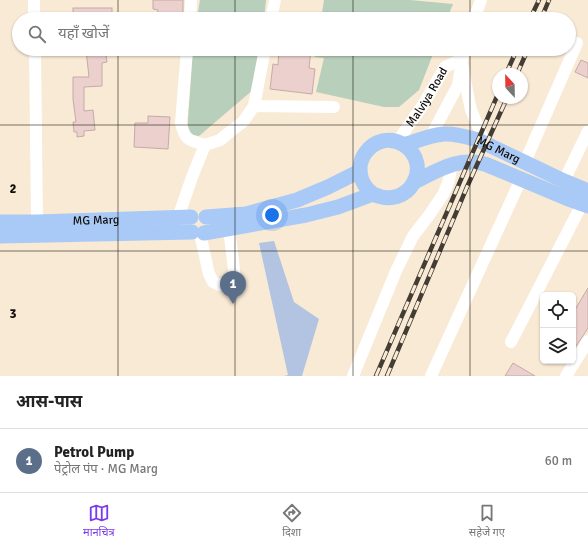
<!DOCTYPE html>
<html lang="hi">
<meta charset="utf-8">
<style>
:root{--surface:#fff;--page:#f6f6f6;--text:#222;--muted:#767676;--line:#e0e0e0;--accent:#7c3aed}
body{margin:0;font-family:Signika,"Noto Sans Devanagari",sans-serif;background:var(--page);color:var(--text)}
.controls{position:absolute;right:12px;bottom:12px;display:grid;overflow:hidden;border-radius:6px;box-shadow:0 1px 3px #0004}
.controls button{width:36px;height:36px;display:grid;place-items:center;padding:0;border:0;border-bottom:1px solid var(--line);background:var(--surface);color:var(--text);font:20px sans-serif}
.compass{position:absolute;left:492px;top:68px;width:36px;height:36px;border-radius:50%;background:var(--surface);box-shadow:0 1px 3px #0004;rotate:338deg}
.you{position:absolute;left:272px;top:215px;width:14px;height:14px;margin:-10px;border:3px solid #fff;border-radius:50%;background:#1a73e8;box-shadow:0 0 0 6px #1a73e833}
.badge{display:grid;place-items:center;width:26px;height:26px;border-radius:50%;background:var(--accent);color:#fff;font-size:13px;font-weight:700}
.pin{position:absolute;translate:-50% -33px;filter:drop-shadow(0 1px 2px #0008)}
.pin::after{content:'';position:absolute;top:21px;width:14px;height:12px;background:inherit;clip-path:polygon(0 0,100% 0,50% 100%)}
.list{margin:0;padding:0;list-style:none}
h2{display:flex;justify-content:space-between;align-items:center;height:52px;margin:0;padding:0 16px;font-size:17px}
h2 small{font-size:13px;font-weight:400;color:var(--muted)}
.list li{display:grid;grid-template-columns:26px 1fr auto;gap:12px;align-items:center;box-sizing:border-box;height:64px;padding:0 16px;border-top:1px solid var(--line)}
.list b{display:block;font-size:15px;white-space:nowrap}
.list p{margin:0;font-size:13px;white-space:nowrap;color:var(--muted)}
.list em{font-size:13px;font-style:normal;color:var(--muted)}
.icon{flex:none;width:22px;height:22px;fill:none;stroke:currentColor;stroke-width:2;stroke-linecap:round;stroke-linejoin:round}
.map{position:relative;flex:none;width:588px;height:376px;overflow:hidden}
.search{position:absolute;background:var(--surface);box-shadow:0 1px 3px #0004;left:12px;right:12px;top:12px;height:44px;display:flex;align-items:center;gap:10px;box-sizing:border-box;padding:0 14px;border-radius:22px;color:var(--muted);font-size:15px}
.sheet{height:116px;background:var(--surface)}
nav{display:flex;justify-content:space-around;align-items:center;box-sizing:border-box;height:56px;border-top:1px solid var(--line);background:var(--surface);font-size:11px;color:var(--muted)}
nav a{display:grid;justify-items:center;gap:2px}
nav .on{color:var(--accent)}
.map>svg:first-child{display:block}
.green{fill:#b8cfbb}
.water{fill:#b2c4e1}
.building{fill:#ebd0cd;stroke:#c5aba8}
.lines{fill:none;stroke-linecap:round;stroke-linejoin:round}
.minor{stroke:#fff;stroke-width:12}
.major{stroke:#a9c9f7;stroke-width:15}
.rail-casing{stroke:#443d34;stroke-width:4.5}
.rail{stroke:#f8ead5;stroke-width:3;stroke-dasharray:9;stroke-linecap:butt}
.grid{fill:none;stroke:#100b05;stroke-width:1;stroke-opacity:0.55}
.labels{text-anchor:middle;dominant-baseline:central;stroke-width:3;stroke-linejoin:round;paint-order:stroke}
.street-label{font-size:12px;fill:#100b05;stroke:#f8ead5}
.grid-label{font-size:13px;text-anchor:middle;font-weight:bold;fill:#100b05;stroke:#f8ead5;stroke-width:3;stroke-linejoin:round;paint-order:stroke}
</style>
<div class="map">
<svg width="588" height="376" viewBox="0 0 588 376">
<rect width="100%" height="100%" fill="#f8ead5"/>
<g class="green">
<polygon points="200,0 266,0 264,19 197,19"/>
<polygon points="324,0 410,0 453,4 447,19 321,19"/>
<polygon points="193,49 259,49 254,89 199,136 187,134"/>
<polygon points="316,49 435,49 419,90 399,107 384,107 316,92 324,58 315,57"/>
</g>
<polygon class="water" points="274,241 294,302 319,319 302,376 284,376 288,375 259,243"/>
<g class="building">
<polygon points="153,0 183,0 183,19 157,19 158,10 153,9"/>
<rect x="73" y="8" width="39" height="11"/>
<polygon points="92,49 105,49 107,62 102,63 102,86 84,87 84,111 93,110 95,130 84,131 84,136 77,137 77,132 74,132 73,122 76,122 73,99 73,77 89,77 86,50"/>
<polygon points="279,49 311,49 309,68 315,69 312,94 270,89 273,64 278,65"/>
<polygon points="581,60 588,63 588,78 575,72"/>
<polygon points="148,116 170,117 168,149 134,147 135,123 148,123"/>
<polygon points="588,288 588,328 573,351 573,313"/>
<polygon points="513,363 535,376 505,376"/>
</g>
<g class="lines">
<g class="minor">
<polyline points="34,0 34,19"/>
<polyline points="190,19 191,0"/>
<polyline points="271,19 275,0"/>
<polyline points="474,19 481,0"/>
<polyline points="35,49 37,222"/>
<path d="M 187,49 L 181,123 C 185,141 189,140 205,145"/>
<polyline points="463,68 468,96 471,110 485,143"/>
<polyline points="254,106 265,49"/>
<polyline points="431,136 458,85 464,49"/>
<path id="s1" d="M 397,142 L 423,105 L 445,67 L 462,59"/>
<polyline points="525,162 577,43"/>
<polyline points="564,181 588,131"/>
<polyline points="178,218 192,177 205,145 220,140 231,131 243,122 254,106 334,107"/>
<polyline points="200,234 209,274 213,282 219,285 233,280 235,278 229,228"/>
<polyline points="511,342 582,204"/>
<polyline points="353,376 396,271 413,236 430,214 444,193 449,180 452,164"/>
<polyline points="431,376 521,179"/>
<polyline points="566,376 588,341"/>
</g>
<g class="major">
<path id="s2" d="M 404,145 C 417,141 430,135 444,134 C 455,133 467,137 478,140 L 564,181 L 588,191"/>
<path d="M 414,182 C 439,170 457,157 485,164 L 571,200 L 588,206"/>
<polyline points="206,217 246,214 297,200 328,187 360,171"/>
<path id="s3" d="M 0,222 L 37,222 L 191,217"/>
<path d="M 204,233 L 306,215 L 338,207 L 373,194 C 409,211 434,165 404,145 C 374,126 341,169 373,194"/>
<polyline points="0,236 192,232"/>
</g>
<defs>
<g id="rail">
<polyline points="530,19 539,0"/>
<polyline points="541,19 549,0"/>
<polyline points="506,74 517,49"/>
<polyline points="517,74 528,49"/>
<polyline points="376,376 498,94"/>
<polyline points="387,376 467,187 507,98"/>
</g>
</defs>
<use href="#rail" class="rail-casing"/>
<use href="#rail" class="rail"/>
</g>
<path class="grid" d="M 118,0 L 118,19M 235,0 L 235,19M 353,0 L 353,19M 470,0 L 470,19M 118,49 L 118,376M 235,49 L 235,376M 353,49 L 353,376M 470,49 L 470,376M 0,125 L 588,125M 0,251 L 588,251"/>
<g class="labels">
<g class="street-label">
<text stroke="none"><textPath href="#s1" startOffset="54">Malviya Road</textPath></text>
<text stroke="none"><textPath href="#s2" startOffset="99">MG Marg</textPath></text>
<text stroke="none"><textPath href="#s3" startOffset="96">MG Marg</textPath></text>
</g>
</g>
<g class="grid-label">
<text x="13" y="193">2</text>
<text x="13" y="318">3</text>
</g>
</svg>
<div class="controls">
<button><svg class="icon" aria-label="locate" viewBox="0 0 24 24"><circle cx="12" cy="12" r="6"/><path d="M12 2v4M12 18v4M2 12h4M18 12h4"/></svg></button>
<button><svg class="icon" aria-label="layers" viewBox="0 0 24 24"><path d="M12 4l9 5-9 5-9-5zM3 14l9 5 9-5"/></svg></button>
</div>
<svg class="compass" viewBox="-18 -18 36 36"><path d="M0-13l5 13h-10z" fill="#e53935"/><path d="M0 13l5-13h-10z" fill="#767676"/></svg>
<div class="you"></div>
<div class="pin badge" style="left:233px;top:304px;background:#5c6f8a">1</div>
<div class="search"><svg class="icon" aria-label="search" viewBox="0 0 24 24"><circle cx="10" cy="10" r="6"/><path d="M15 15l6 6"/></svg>यहाँ खोजें</div>
</div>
<section class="sheet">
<h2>आस-पास<small></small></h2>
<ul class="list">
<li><span class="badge" style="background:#5c6f8a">1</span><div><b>Petrol Pump</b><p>पेट्रोल पंप · MG Marg</p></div><em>60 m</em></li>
</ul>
</section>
<nav>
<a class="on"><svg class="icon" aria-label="map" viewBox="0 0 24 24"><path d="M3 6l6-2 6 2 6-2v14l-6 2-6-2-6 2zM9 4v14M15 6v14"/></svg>मानचित्र</a>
<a><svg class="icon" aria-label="directions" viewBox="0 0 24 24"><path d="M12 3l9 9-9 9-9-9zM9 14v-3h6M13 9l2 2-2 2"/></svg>दिशा</a>
<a><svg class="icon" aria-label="saved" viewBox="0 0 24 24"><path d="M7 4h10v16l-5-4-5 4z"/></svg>सहेजे गए</a>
</nav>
